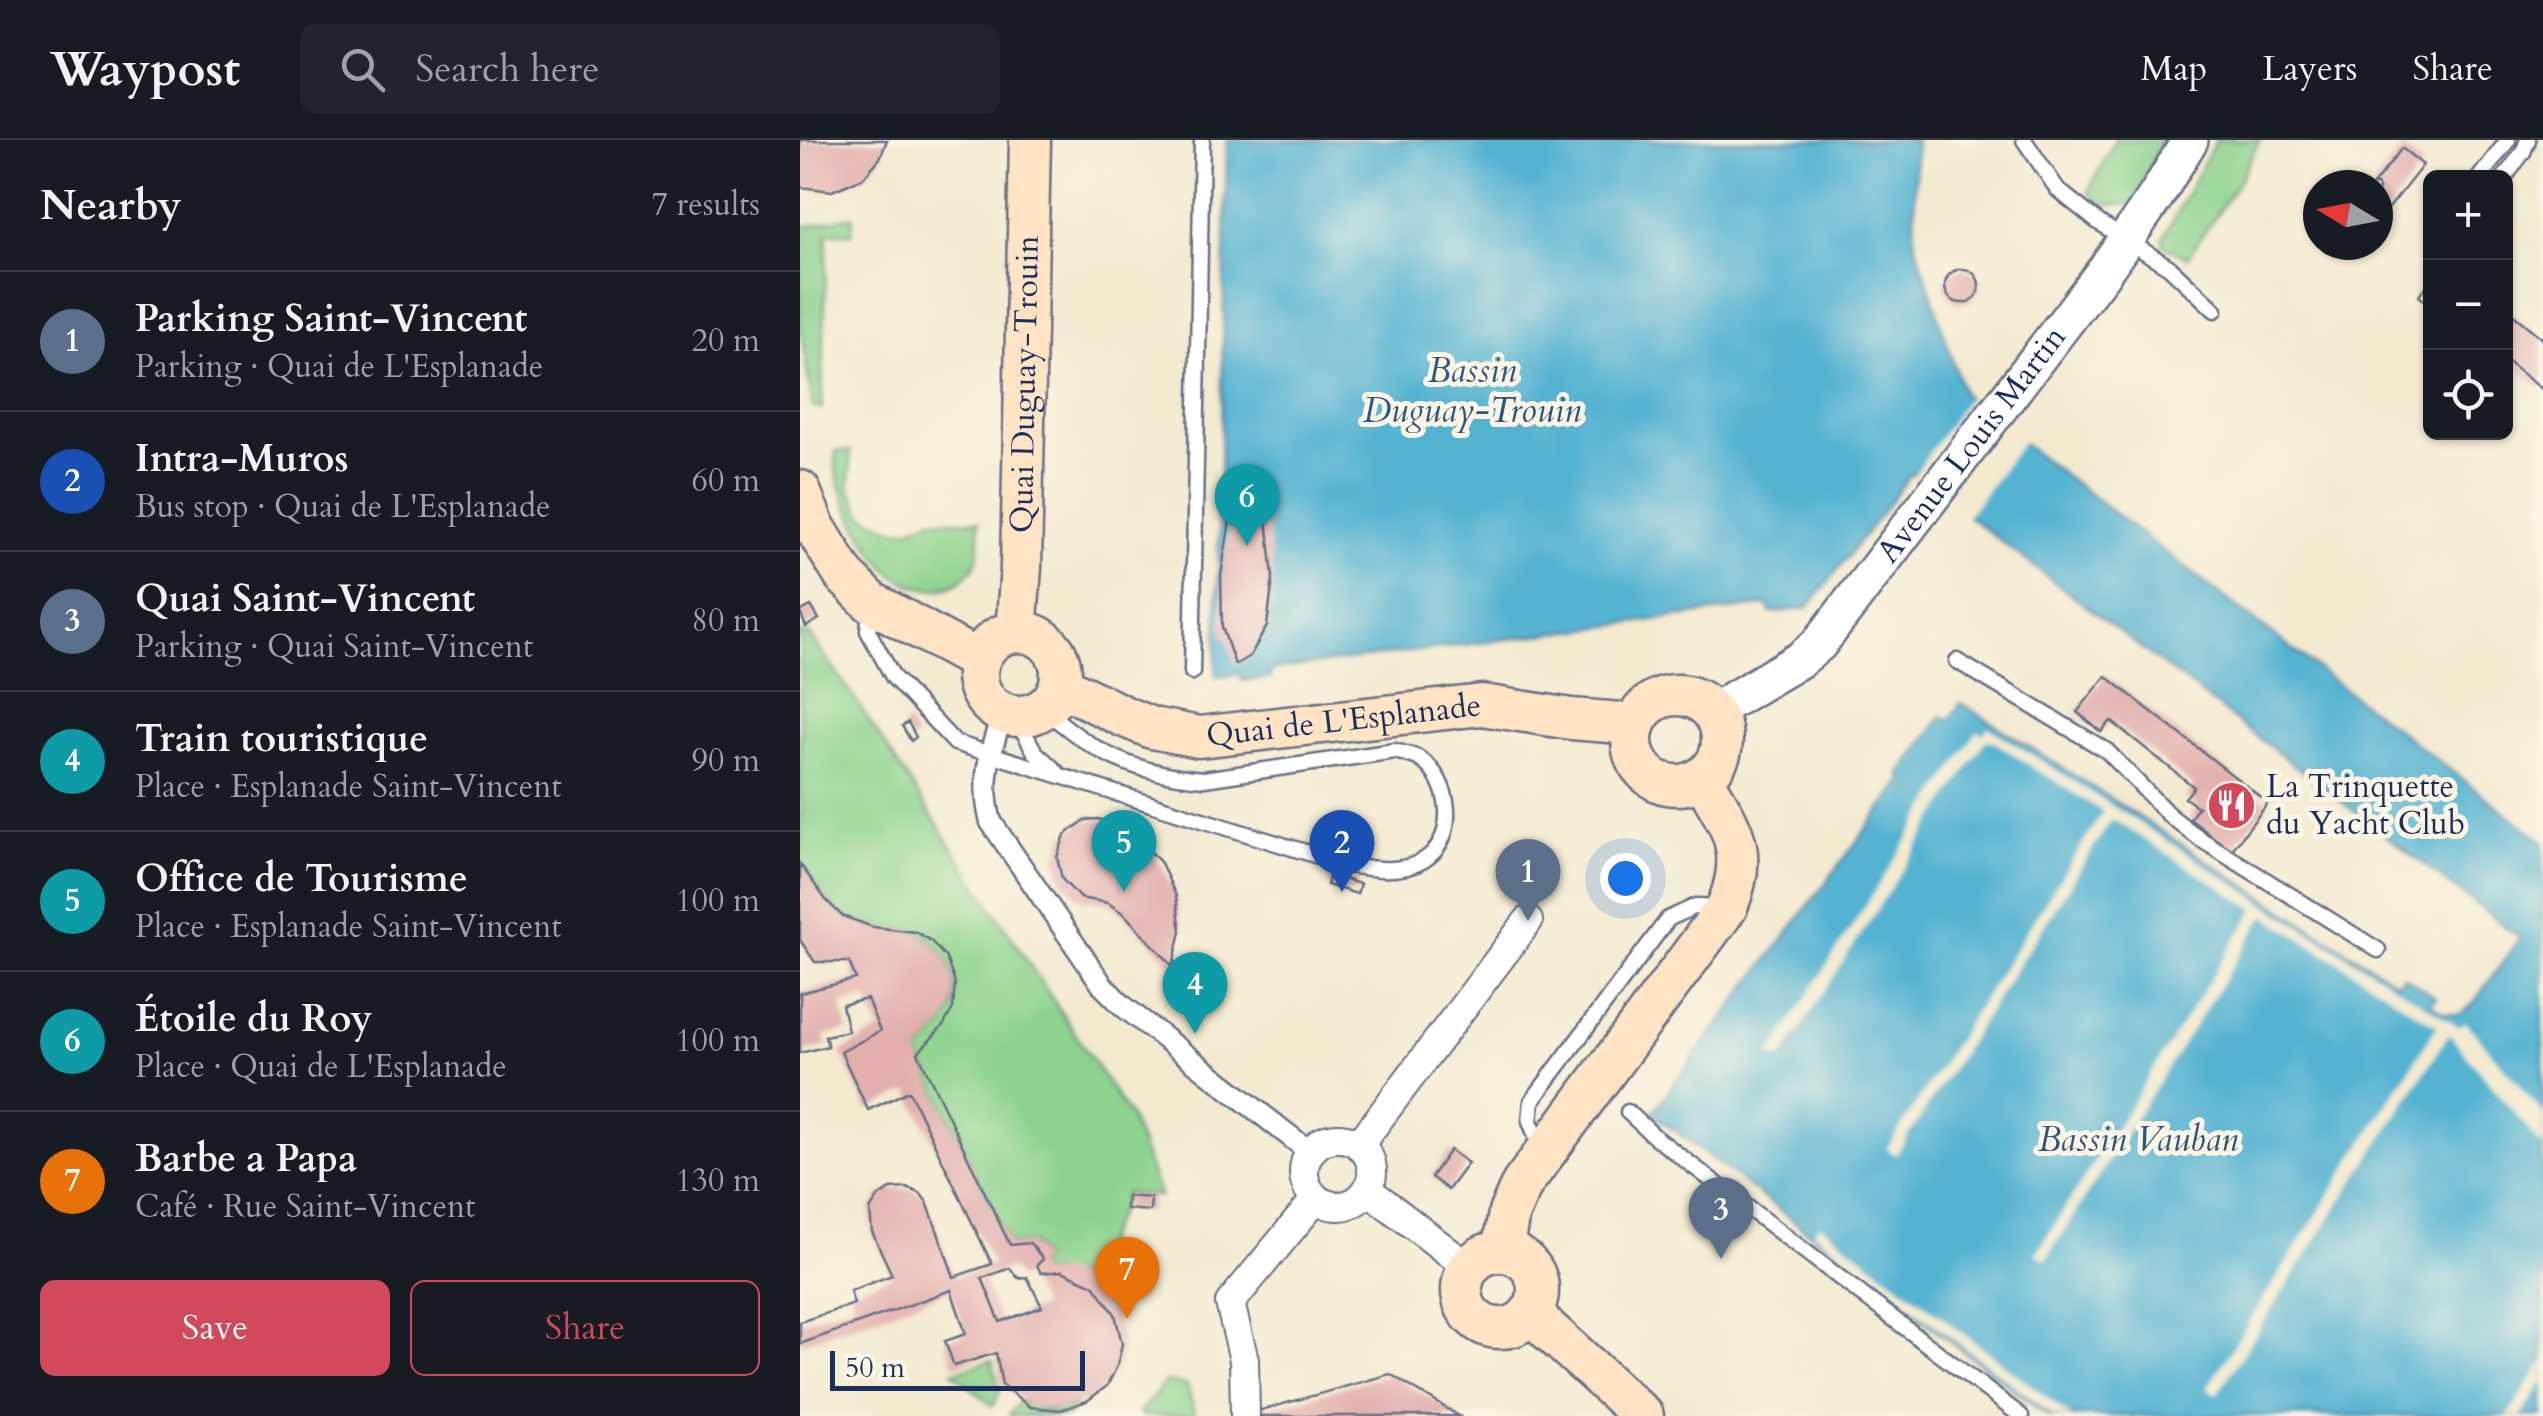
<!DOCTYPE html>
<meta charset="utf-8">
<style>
:root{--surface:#171b24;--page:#20242c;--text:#f1f3f6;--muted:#9ea1a6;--line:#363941;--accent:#d1495b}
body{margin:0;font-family:Cardo,serif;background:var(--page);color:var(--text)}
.controls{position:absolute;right:30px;top:30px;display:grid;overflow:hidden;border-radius:15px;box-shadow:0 2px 8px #0004}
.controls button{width:90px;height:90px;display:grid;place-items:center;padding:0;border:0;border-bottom:2px solid var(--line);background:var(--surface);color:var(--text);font:50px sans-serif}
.compass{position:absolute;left:1503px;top:30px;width:90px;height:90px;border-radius:50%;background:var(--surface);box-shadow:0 2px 8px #0004;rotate:280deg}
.scale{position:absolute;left:30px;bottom:25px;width:255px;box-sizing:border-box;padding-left:10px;border:5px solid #1b2f5e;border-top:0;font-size:28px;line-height:35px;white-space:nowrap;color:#1b2f5e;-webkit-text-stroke:8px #fcf5e5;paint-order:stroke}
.you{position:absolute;left:825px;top:738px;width:35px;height:35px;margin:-25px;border:8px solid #fff;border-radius:50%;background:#1a73e8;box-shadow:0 0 0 15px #1a73e833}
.badge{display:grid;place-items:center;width:65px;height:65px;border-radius:50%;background:var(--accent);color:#fff;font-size:32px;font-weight:700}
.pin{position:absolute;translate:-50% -82px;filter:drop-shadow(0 2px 5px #0008)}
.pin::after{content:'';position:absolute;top:52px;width:35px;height:30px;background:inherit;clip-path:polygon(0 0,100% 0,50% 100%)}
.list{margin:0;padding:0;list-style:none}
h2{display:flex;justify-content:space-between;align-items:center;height:130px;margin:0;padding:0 40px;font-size:42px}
h2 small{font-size:32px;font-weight:400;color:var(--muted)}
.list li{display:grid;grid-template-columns:65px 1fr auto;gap:30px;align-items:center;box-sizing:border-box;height:140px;padding:0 40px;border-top:2px solid var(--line)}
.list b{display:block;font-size:38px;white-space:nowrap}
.list p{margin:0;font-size:32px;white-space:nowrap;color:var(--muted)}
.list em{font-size:32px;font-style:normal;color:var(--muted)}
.actions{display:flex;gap:20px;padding:30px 40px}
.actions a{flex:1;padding:22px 0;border:2px solid var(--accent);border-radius:15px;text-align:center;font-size:35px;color:var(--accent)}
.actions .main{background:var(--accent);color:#fff}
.icon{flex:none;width:55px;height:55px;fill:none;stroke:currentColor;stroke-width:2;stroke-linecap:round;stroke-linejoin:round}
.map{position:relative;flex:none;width:1743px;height:1276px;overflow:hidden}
header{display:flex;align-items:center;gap:60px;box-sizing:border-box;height:140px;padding:0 50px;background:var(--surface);border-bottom:2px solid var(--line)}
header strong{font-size:48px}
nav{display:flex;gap:55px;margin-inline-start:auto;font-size:35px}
.search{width:700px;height:90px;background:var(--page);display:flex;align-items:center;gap:25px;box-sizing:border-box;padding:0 35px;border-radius:15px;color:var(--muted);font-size:38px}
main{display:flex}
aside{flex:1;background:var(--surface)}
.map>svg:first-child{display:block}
.green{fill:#8cd38e;stroke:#548176;stroke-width:2.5}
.water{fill:#54b3d2;stroke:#387198;stroke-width:2.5}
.pier{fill:#f3ead0}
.building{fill:#e2afad;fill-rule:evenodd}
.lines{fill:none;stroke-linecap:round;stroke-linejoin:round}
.service-casing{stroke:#677086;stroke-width:19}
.pedestrian-casing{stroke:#677086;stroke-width:25}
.minor-casing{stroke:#677086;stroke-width:32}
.tertiary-casing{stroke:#677086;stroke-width:40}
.secondary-casing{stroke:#677086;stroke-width:45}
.service{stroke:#fff;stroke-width:14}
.pedestrian{stroke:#fff;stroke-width:20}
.minor{stroke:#fff;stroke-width:28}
.tertiary{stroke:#fff;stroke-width:35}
.secondary{stroke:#fee4c5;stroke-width:40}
.labels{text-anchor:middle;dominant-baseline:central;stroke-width:10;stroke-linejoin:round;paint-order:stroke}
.street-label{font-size:32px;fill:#1b2f5e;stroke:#fcf5e5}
.poi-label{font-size:32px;fill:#1b2f5e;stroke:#fcf5e5;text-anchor:start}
.water-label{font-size:35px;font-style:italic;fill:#2c5781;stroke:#fcf5e5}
</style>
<header>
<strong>Waypost</strong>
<div class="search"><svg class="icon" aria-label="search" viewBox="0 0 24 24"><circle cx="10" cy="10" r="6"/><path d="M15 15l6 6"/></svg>Search here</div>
<nav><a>Map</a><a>Layers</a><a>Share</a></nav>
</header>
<main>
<aside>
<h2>Nearby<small>7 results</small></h2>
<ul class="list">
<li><span class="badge" style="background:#5c6f8a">1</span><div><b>Parking Saint-Vincent</b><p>Parking · Quai de L'Esplanade</p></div><em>20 m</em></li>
<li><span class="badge" style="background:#1a4fb4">2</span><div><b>Intra-Muros</b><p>Bus stop · Quai de L'Esplanade</p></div><em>60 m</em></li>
<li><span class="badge" style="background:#5c6f8a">3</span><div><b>Quai Saint-Vincent</b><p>Parking · Quai Saint-Vincent</p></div><em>80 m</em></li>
<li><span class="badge" style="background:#0f9aa8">4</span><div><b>Train touristique</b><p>Place · Esplanade Saint-Vincent</p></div><em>90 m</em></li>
<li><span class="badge" style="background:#0f9aa8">5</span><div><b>Office de Tourisme</b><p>Place · Esplanade Saint-Vincent</p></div><em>100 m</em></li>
<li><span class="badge" style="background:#0f9aa8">6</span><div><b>Étoile du Roy</b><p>Place · Quai de L'Esplanade</p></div><em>100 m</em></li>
<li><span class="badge" style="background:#e8710a">7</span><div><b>Barbe a Papa</b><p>Café · Rue Saint-Vincent</p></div><em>130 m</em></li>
</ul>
<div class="actions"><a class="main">Save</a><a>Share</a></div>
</aside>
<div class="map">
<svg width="1743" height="1276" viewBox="0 0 1743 1276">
<rect width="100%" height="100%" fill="#fcf5e5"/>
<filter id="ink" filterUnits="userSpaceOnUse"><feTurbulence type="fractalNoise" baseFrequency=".01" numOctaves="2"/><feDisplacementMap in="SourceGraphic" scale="20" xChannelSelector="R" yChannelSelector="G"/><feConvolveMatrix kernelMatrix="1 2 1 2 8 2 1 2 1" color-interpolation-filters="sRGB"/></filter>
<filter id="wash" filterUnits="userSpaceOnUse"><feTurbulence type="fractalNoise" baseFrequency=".0048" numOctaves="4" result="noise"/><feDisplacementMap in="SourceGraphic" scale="40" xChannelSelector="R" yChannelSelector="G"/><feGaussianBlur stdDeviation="2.25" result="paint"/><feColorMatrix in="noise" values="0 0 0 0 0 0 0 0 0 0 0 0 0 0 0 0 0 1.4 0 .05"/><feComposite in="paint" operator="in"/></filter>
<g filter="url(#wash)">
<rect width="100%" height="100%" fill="#f3ead0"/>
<g class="green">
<path d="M 1315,0 L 1361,0 L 1333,64 C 1315,65 1299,67 1288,52 Z"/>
<polygon points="1416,0 1460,0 1438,42 1387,118 1363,105 1363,98"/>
<polygon points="53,76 52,93 27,93 22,268 13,267 0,188 0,88"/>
<path d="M 36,311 L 51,311 L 49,348 L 63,374 L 79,383 L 92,389 L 107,390 L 132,379 L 179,381 C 178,393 181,409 177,419 C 163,455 120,456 93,434 C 69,415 29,341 36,311 Z"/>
<path d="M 0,493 L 10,495 L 50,552 L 330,977 L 360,1056 L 325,1053 C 322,1073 309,1085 305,1104 L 315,1174 C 299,1143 276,1130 241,1133 L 237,1125 L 243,1119 L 231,1103 L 210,1105 L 118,913 L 143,886 L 153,868 L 155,843 L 146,818 L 131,801 L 116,792 L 73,787 L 42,776 L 26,760 L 0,724 Z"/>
<polygon points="192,1220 200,1252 193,1266 153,1232"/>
<polygon points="366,1242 387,1245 395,1276 342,1276 339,1273"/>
<polygon points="220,1262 244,1270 275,1267 268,1276 211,1276 209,1274"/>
</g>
<polygon class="water" points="427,0 1116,0 1114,99 1163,254 1229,308 1743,701 1743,1276 1249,1276 852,973 1104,639 1100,635 1142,576 1149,580 1161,563 1597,843 1603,836 1636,858 1631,864 1644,873 1659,875 1672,865 1720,798 1112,333 1008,468 970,473 968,465 471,530 471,538 442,541 441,534 416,537"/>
<g class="pier">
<polygon points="1170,254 1225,299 1164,380 1113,340 1110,341"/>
<polygon points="1188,587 1659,887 1666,882 1743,974 1743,1007 1649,894 1417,1254 1407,1248 1637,886 1465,775 1246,1119 1236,1114 1455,769 1312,679 1096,1015 1087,1009 1303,672 1191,600 1185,601 981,919 970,915 1177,591 1183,594"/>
<polygon points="1020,1084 1271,1276 1254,1276 1013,1092"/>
<polygon points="1743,1222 1743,1242 1721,1276 1708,1276"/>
</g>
<g id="blocks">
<g class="building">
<polygon points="0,0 87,0 80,18 63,38 32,51 0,47"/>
<polygon points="1602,8 1623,25 1578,82 1578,45 1573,45"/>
<circle cx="1162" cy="146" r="17"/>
<polygon points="1630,141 1630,165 1619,156"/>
<polygon points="1706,169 1743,199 1743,250 1706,221"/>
<polygon points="436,345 464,348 473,438 467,486 450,516 435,525 422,487 421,435"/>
<polygon points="11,466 19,479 6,487 0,472"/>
<polygon points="1306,536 1468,663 1431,711 1390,679 1398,667 1385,658 1394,647 1311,581 1301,592 1277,572"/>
<polygon points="108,582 116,597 111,601 102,586"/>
<polygon points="298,679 320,685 337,696 361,723 376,756 381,791 373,826 324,774 308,763 280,758 262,739 257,717 265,695 285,680"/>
<path d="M 0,724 L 26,760 L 42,776 L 73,787 L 116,792 L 131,801 L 146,818 L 155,843 L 153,868 L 143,886 L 118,913 L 210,1105 L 230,1103 L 243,1119 L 237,1125 L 241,1133 L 262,1131 L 294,1145 L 315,1174 L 322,1204 L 317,1226 L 307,1246 L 287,1261 L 261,1270 L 230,1267 L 202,1245 L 196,1213 L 154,1226 L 145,1201 L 166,1194 L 151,1150 L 0,1204 L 0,1182 L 54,1164 L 50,1151 L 92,1135 L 72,1092 L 70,1070 L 79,1056 L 91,1049 L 107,1048 L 120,1053 L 127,1062 L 154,1137 L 192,1124 L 109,951 L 68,970 L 41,912 L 80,891 L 67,859 L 42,865 L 48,891 L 25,896 L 28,906 L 0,913 L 0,853 L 56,839 L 49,822 L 15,822 L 0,800 ZM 210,1128 L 218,1138 L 227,1137 L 242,1167 L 200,1182 L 182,1138 Z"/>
<polygon points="530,735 560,744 557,754 527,745"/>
<polygon points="650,1010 668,1023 648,1050 631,1037"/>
<polygon points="327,1056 351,1058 350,1071 326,1069"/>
<polygon points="590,1234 659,1276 444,1276 458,1271"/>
</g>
</g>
</g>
<g filter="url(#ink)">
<use href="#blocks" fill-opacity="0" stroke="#677086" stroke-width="2.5"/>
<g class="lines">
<defs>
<g id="service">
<polyline points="1224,0 1258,50 1298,82 1369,127 1415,170"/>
<polyline points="1679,38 1708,0"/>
<polyline points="1704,38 1723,12 1728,0"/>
<path d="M 70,468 L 68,491 L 93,537 L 155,603 L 547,725 C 572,729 601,734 624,720 C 659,698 652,638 618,618 C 611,615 602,613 595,611 L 404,639 C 333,633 296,615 243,568"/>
<polyline points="1157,521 1307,611 1369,675 1400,699 1578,810"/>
<polyline points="392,532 402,0"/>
<polyline points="215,576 235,612 256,631"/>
<polyline points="828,972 855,997 1221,1276"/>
<polyline points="741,1009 730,981 732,961 868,779 896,766 922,767"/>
</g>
<path id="pedestrian" d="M 203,573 C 190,611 180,642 191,682 L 303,846 L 323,866 L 510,1012"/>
<g id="minor">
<circle cx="538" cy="1032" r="34"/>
<polyline points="559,1005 728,781"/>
<polyline points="568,1050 669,1128"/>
<polyline points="445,1275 444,1220 430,1163 516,1059"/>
</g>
<g id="tertiary">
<path id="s1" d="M 912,572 L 1001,519 L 1019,504 L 1305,130 L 1356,56 L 1390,0"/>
</g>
<g id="secondary">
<polyline points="0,351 14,386 44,435 71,462 179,521"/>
<circle cx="219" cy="534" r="42"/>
<path id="s2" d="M 216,492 L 221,427 L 230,0"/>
<path id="s3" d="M 260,545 L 325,577 L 352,588 L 399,597 L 682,565 L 771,579 L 835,584"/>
<circle cx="877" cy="600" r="45"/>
<path d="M 702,1112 L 709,1073 L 722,1044 L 927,767 C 951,708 930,687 902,637"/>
<circle cx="700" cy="1150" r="38"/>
<polyline points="730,1173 843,1276"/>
</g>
</defs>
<use href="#service" class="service-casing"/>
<use href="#pedestrian" class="pedestrian-casing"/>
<use href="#minor" class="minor-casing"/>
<use href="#tertiary" class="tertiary-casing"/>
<use href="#secondary" class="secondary-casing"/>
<use href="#service" class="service"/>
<use href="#pedestrian" class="pedestrian"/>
<use href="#minor" class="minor"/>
<use href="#tertiary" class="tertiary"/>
<use href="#secondary" class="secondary"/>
</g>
</g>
<defs>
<symbol id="restaurant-disc" viewBox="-11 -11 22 22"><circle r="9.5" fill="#d1495b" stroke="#fcf5e5"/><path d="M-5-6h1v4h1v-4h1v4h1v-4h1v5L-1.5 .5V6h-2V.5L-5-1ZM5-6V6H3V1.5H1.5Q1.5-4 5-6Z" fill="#fff"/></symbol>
</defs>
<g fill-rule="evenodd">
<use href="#restaurant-disc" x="1404" y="638" width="55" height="55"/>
</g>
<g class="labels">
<g class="street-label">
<text stroke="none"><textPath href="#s2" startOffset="248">Quai Duguay-Trouin</textPath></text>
<text stroke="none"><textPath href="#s1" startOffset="378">Avenue Louis Martin</textPath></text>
<text stroke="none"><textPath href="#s3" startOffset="295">Quai de L'Esplanade</textPath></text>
</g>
<g class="poi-label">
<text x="1466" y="647">La Trinquette<tspan x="1466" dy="37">du Yacht Club</tspan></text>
</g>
<g class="water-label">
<text x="672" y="231">Bassin<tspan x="672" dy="40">Duguay-Trouin</tspan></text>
<text x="1338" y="1000">Bassin Vauban</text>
</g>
</g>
</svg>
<div class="controls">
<button>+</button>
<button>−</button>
<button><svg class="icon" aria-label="locate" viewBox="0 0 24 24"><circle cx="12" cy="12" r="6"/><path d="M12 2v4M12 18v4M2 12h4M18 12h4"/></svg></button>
</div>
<svg class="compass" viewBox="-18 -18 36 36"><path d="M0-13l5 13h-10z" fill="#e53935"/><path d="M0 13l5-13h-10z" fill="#9ea1a6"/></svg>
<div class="scale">50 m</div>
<div class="you"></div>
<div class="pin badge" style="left:728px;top:781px;background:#5c6f8a">1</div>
<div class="pin badge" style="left:542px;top:752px;background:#1a4fb4">2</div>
<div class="pin badge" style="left:921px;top:1119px;background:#5c6f8a">3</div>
<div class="pin badge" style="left:395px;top:894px;background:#0f9aa8">4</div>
<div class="pin badge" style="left:324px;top:752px;background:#0f9aa8">5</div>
<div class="pin badge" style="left:447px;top:406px;background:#0f9aa8">6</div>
<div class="pin badge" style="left:327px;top:1179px;background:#e8710a">7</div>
</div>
</main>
